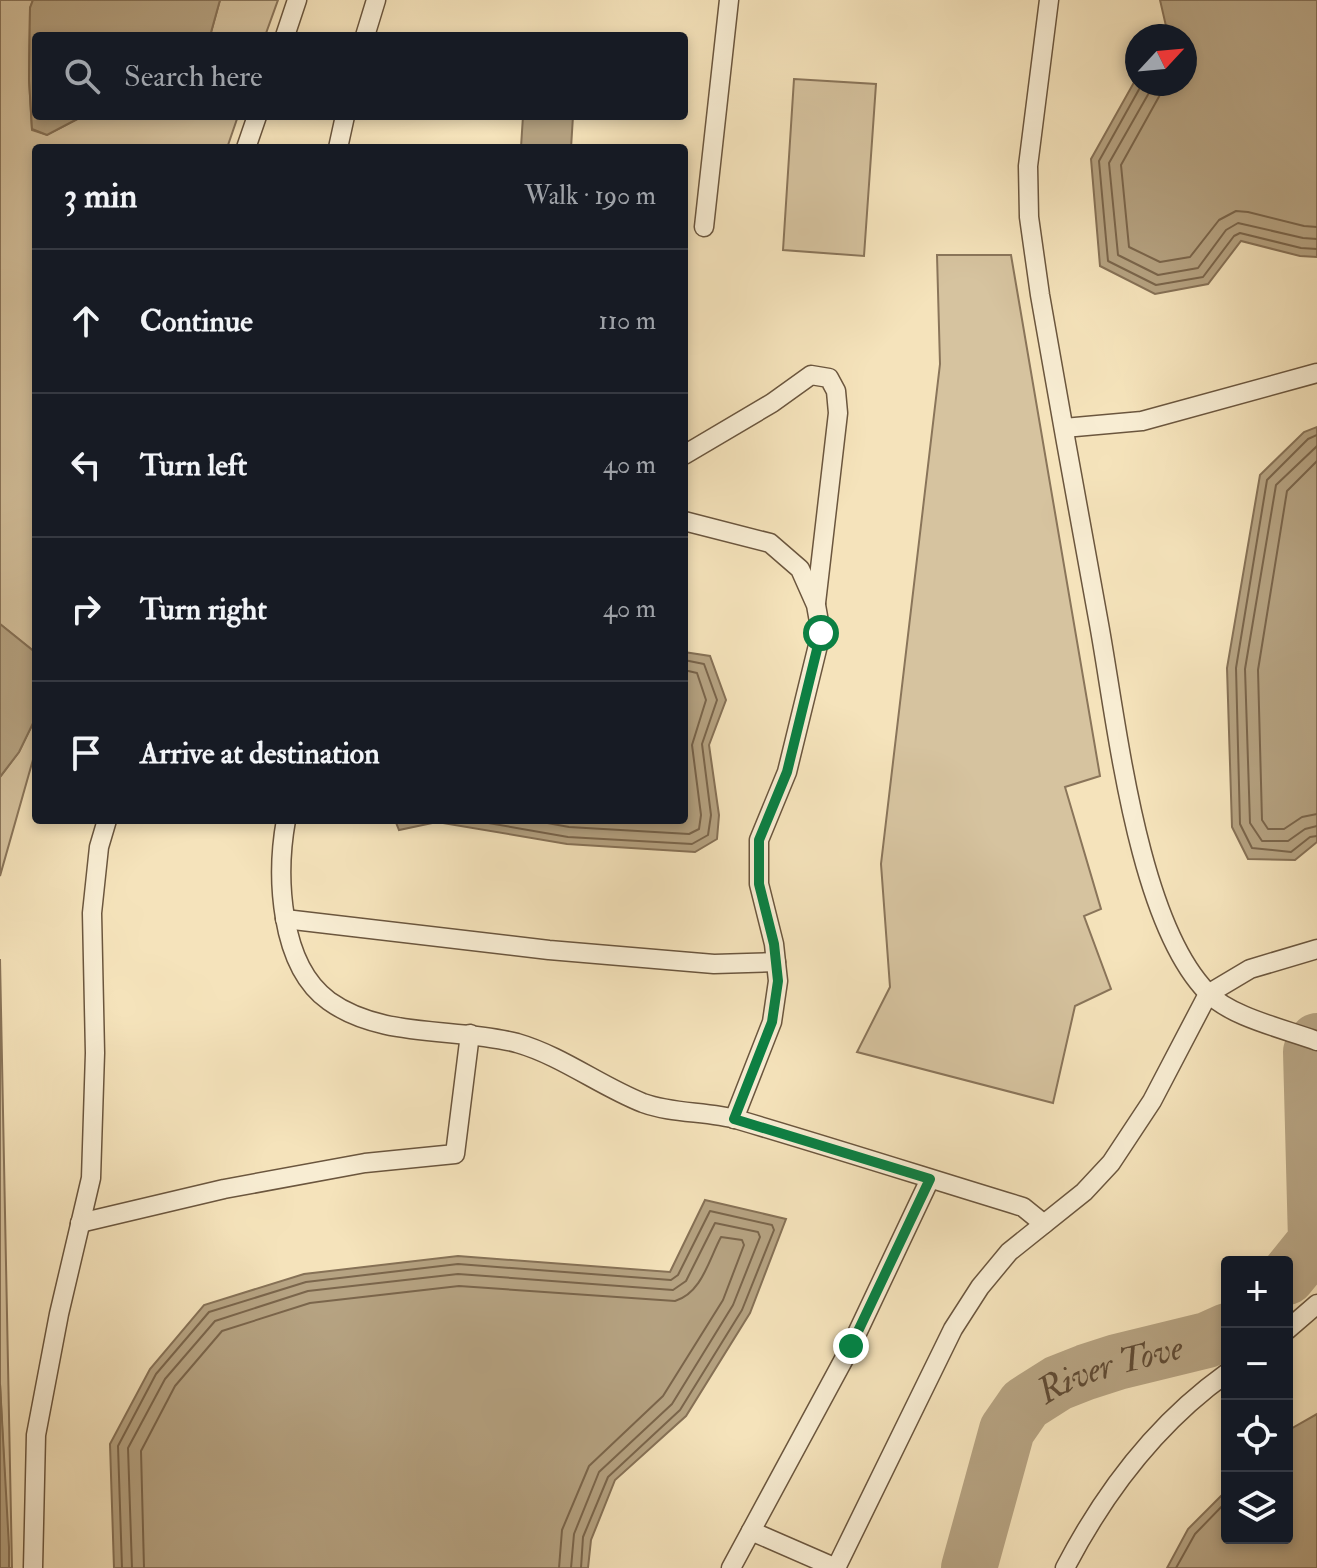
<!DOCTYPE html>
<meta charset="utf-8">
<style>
:root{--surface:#171b24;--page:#242831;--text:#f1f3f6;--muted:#9ea1a6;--line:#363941}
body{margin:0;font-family:"IM FELL Double Pica",serif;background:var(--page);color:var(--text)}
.controls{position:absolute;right:24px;bottom:24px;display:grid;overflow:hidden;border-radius:8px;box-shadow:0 4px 12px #0003}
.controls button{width:72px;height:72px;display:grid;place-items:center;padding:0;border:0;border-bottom:2px solid var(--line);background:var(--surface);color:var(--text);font:40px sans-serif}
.compass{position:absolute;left:1125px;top:24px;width:72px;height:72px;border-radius:50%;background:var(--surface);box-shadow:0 4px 12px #0003;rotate:64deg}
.stop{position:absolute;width:24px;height:24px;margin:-18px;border:6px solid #0b8043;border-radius:50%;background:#fff}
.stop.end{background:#0b8043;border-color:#fff;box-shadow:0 2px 8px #0008}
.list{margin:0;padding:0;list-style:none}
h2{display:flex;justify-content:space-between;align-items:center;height:104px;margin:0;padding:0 32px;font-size:34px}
h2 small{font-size:26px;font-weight:400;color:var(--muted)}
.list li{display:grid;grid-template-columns:52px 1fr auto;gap:24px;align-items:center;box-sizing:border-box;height:144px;padding:0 32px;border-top:2px solid var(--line)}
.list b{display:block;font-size:30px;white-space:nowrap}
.list em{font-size:26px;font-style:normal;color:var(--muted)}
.icon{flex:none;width:44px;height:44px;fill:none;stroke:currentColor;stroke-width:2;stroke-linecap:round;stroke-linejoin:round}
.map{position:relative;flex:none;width:1317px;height:1568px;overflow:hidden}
.search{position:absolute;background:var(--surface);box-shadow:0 4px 12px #0003;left:32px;top:32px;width:656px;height:88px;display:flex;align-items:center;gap:20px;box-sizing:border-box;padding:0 28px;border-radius:8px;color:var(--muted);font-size:30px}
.panel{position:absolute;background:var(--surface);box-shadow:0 4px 12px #0003;left:32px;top:144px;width:656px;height:680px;border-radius:8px}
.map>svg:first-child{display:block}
.green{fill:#d6c39f;stroke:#8a755a;stroke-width:2}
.water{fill:#b6a382;stroke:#867156;stroke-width:2}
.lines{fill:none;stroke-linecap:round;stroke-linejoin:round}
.shore{stroke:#7a654b;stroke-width:2}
.river{stroke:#b6a382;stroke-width:56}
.service-casing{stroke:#6b563e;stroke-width:21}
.service{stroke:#f8edd3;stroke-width:18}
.route{stroke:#0b8043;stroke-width:10}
.labels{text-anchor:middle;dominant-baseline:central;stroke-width:6;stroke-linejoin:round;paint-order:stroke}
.water-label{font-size:36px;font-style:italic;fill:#614c35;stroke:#f8edd3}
</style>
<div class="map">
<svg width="1317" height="1568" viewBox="0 0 1317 1568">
<rect width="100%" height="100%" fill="#f5e3bb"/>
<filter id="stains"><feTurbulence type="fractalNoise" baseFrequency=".0025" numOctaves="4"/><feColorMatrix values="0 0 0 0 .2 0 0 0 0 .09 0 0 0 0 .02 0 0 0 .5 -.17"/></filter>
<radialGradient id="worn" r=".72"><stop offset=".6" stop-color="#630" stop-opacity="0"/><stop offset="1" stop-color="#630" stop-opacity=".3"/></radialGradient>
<g class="green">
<polygon points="0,0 33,0 30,8 29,79 32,130 47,135 83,116 238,116 227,148 36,148 36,653 0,624"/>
<polygon points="220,0 278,0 265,36 210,36"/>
<polygon points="794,79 876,84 864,256 783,250"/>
<polygon points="937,255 1011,255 1100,776 1065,787 1101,909 1084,916 1111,989 1075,1006 1053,1103 857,1052 890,987 881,864 940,364"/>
<polygon points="36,717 36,749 0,876 0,777 19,752"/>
<polygon points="0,959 12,1568 9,1568 0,1384"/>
</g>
<g class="water">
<polygon points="33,0 220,0 210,36 36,36 36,116 83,116 47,135 32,129 29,79 30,8"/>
<polygon points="1160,0 1317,0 1317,257 1300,256 1241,241 1208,284 1155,294 1100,266 1091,159 1137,77 1137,84 1185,84 1185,36 1160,36 1166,26"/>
<polygon points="523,116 573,116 571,148 521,147"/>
<polygon points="1317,427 1317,842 1295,860 1248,859 1232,827 1227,668 1260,475 1304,432"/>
<polygon points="0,624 36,653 36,717 19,752 0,777"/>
<polygon points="684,652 710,656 726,700 709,745 719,815 717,839 695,852 567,844 437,822 399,830 395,820 684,820"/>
<polygon points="705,1200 786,1219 750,1313 686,1416 615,1480 591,1540 588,1568 114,1568 110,1444 150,1369 204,1305 304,1274 458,1256 670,1272"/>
<polygon points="0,1384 9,1547 9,1568 0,1568"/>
<polygon points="1317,1414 1317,1568 1167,1568 1188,1529 1227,1490 1227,1538 1287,1538 1287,1431"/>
</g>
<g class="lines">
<g class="shore">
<polyline points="1142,84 1099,161 1108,261 1156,285 1203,277 1234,236 1240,233 1301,248 1317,249"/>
<polyline points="1154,84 1109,163 1118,255 1158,275 1198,268 1226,230 1238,223 1303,238 1317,239"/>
<polyline points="1166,84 1121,165 1129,247 1160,262 1190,257 1219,220 1236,211 1248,212 1304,226 1317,227"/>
<polyline points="1317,435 1308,439 1267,480 1236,668 1240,824 1252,848 1291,852 1310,837 1317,836"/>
<polyline points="1317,446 1276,485 1245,669 1250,823 1262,841 1288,841 1305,829 1317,826"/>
<polyline points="1317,461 1287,491 1258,670 1262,820 1268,829 1284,829 1302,817 1317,814"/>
<polyline points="471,820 568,837 692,844 708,835 711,815 702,744 717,700 704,664 684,660"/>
<polyline points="531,820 569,827 689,834 699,829 701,815 692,745 706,700 697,673 684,670"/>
<polyline points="122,1568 118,1446 156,1374 209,1312 306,1282 458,1264 671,1280 678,1275 710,1211 772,1225 774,1230 742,1310 680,1410 608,1477 583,1537 581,1568"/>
<polyline points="132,1568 128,1448 165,1379 215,1321 308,1291 458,1274 673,1290 686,1281 715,1223 758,1232 760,1237 733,1305 672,1404 599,1472 574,1534 571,1568"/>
<path d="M 144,1568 L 141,1451 L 175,1386 L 222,1331 L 310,1303 L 459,1286 L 675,1301 C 702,1293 709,1259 721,1237 L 742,1240 L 744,1245 L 723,1300 L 663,1396 L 589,1466 L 562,1530 L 559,1568"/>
<polyline points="1176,1568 1195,1534 1227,1501"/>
</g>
<g class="river">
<polyline points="1287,1277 1316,1241 1311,1052 1317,1041"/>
<path id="s1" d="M 969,1568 L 1007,1430 L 1025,1404 L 1058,1383 L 1086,1372 L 1117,1362 L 1207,1340 L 1227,1331"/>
</g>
<defs>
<g id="service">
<path d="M 1049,0 L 1028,166 L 1029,217 L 1040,295 C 1059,405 1079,514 1099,624 C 1117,723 1137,920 1207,992 C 1230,1017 1285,1029 1317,1041"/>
<polyline points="285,36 297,0"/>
<polyline points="365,36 376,0"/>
<polyline points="246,148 257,116"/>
<polyline points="338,148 345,116"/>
<polyline points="704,227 729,0"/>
<polyline points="1064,428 1142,421 1317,373"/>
<polyline points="684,455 772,403 811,375 829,378 836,391 838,413 816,603"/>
<polyline points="684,521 770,543 800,569 816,605 821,633 787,772 759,840 759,884 774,944 778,981 772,1022 734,1119"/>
<path d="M 286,820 C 276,875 279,965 329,1001 C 382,1039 456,1027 517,1043 C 562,1056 600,1086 643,1103 C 673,1114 708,1111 739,1120 C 834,1148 928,1178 1023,1207 L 1044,1224"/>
<polyline points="285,919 549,950 714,964 776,962"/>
<polyline points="80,1223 224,1189 365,1163 455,1154 470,1034"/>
<polyline points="1287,1330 1317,1304"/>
<polyline points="33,1568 36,1435 59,1314 91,1178 95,1053 92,913 99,847 107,820"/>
<polyline points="731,1568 751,1531"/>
<polyline points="836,1568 953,1329 980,1287 1009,1252 1084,1192 1111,1163 1152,1101 1208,994 1250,969 1317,949"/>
<polyline points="836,1568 751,1531 851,1346 930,1179"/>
<path d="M 1065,1568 C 1104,1493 1157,1423 1227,1373"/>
</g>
</defs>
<use href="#service" class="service-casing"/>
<use href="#service" class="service"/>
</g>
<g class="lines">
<polyline class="route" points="821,633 787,772 759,840 759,884 774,944 778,981 772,1022 734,1119 930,1179 851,1346"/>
</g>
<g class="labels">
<g class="water-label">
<text stroke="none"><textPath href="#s1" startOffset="268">River Tove</textPath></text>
</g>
</g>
<rect width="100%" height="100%" filter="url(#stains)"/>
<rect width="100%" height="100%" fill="url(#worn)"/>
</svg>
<div class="controls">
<button>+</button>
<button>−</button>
<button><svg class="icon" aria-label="locate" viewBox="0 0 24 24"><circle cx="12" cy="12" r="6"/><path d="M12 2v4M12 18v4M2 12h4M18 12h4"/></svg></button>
<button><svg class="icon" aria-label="layers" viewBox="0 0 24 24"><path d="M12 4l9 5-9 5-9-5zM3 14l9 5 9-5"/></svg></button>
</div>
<svg class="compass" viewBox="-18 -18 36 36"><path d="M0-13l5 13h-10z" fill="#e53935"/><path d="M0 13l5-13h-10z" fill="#9ea1a6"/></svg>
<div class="stop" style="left:821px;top:633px"></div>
<div class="stop end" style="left:851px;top:1346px"></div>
<div class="search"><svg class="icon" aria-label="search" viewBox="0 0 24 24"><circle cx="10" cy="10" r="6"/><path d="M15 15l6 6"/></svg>Search here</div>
<section class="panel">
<h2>3 min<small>Walk · 190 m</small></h2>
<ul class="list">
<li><svg class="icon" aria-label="ahead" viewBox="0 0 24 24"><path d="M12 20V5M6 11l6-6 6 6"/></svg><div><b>Continue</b></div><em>110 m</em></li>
<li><svg class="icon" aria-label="left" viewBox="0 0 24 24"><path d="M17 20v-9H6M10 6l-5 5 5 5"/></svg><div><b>Turn left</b></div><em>40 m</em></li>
<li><svg class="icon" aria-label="right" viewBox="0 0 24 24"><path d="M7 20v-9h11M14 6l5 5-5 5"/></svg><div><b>Turn right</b></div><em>40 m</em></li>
<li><svg class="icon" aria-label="arrive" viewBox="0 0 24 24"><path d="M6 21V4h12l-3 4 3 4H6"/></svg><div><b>Arrive at destination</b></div></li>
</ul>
</section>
</div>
